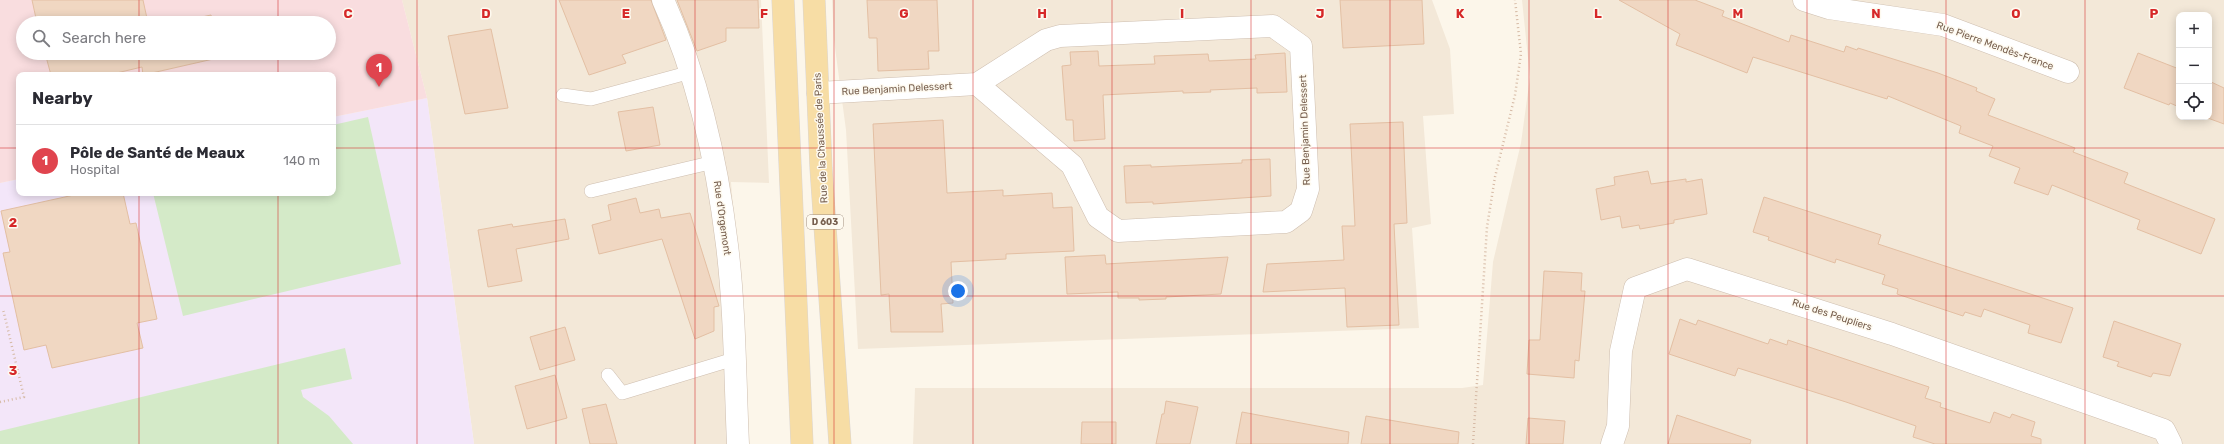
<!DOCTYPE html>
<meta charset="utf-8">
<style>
:root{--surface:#fff;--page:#f7f7f7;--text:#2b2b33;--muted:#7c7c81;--line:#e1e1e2;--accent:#7d4f42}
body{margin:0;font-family:Rubik,sans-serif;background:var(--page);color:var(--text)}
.controls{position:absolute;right:12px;top:12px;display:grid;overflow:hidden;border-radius:8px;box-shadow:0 2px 10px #0003}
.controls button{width:36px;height:36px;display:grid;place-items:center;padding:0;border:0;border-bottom:1px solid var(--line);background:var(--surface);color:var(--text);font:20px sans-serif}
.you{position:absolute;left:958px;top:291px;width:14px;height:14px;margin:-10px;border:3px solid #fff;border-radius:50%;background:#1a73e8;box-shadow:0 0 0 6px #1a73e833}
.badge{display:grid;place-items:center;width:26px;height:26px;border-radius:50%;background:var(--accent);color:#fff;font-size:13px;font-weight:700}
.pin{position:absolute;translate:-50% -33px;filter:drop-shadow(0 1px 2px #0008)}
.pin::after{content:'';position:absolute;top:21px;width:14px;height:12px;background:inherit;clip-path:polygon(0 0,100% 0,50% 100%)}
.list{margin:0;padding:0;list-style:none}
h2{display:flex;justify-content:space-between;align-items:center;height:52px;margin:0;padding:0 16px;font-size:17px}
h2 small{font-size:13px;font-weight:400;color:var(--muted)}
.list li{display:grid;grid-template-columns:26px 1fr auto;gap:12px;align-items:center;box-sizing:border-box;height:72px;padding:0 16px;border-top:1px solid var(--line)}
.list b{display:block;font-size:15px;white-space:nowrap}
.list p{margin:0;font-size:13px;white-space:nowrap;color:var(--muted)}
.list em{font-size:13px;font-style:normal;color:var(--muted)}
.icon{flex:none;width:22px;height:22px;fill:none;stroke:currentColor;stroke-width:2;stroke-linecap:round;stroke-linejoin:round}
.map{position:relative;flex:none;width:2224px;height:444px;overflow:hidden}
.search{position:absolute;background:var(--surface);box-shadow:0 2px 10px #0003;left:16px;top:16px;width:320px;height:44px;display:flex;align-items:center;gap:10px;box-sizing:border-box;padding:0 14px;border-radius:22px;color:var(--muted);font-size:15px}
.panel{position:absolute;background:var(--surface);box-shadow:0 2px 10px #0003;left:16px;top:72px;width:320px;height:124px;border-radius:8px}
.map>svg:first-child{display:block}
.residential{fill:#f3e8d8;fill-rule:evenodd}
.education{fill:#f3e6f9}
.medical{fill:#f9dddf;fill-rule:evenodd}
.pitch{fill:#d4eac8}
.building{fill:#f0d7c2;stroke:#e3bfa3}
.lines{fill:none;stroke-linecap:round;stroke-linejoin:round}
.service-casing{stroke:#cebeaf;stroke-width:14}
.minor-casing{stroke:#cebeaf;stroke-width:23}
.primary-casing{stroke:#dbd5d1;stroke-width:23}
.path{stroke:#d6baa5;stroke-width:2.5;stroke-dasharray:1 3;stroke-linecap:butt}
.service{stroke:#fff;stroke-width:13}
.minor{stroke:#fff;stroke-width:22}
.primary{stroke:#f7dda5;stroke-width:22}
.grid{fill:none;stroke:#d62828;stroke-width:1;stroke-opacity:0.55}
.labels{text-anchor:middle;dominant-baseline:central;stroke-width:3;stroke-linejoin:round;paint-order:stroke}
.shield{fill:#fefaf0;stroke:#9f8d7e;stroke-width:1}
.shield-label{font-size:9px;font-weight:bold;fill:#765e4d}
.street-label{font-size:10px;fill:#765e4d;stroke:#fefaf0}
.grid-label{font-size:13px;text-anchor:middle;font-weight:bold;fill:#d62828;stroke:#fefaf0;stroke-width:3;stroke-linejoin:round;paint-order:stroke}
</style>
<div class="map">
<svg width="2224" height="444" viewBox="0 0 2224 444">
<rect width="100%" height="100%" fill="#fcf6ea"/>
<g class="residential">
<polygon points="402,0 761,0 769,183 731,182 746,368 749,444 474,444 427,98"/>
<polygon points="832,0 1432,0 1450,49 1454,114 1423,116 1431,224 1412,228 1419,328 858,349 846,130 834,40"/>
<path d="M 1522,0 L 2224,0 L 2224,444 L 913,444 L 915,388 L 1462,388 L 1483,385 L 1493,262 L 1521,143 L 1530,77 ZM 2179,15 L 2209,15 L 2209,117 L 2179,117 Z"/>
</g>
<polygon class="education" points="427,98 474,444 0,444 0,183 19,179 19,193 333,193 333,117"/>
<path class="medical" d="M 0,0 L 402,0 L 427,98 L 333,117 L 333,75 L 19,75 L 19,179 L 0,183 ZM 23,23 L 329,23 L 329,53 L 23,53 Z"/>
<g class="pitch">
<polygon points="368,117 401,264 183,316 153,193 333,193 333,125"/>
<polygon points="345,348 352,379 301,390 303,397 329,416 353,444 0,444 0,431"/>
</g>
<g class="building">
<polygon points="32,0 143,0 148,23 37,23"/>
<polygon points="559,0 651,0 666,40 622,55 626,63 589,75"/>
<polygon points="677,0 758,0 759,28 726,28 726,41 697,51"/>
<polygon points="867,0 937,0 939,51 928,51 929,69 878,71 877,38 869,38"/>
<polygon points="1340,0 1422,0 1424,44 1343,48"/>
<polygon points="1619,0 1695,0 1724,11 1722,16 1789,42 1791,35 1844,52 1846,46 1857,50 1858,48 1938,73 1977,88 1976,91 1995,99 1988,115 2075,148 2073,152 2128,173 2124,183 2215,219 2201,254 2137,229 2140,220 2052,185 2048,195 2014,183 2020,168 1989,156 1993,146 1959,133 1961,126 1888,96 1887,99 1753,57 1747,73 1676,45 1680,34"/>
<polygon points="211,15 213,23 175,23"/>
<polygon points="491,29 508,108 465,114 448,36"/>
<polygon points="1098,51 1099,66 1155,64 1154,56 1208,54 1209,61 1256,59 1255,55 1285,53 1287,92 1257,93 1257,88 1210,90 1211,92 1183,93 1183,91 1103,95 1105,139 1074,141 1073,120 1066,120 1062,66 1071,65 1070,52"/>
<polygon points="45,53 221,53 222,57 143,75 142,67 108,75 51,75"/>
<polygon points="2138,53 2179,69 2179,107 2170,103 2169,105 2124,88"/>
<polygon points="2209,81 2224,88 2224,124 2205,117 2209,117"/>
<polygon points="653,107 660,145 626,151 618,112"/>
<polygon points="943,120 947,193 1003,190 1003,196 1052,193 1053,208 1072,207 1074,251 1006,254 1006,259 951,262 953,303 941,304 943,332 891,332 889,294 881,295 873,124"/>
<polygon points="1403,122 1407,223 1394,224 1399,325 1347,327 1345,288 1263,292 1267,264 1344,260 1342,226 1355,226 1350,124"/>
<polygon points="1270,159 1271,196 1153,204 1153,202 1126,203 1124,166 1151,165 1151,167 1242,163 1242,160"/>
<polygon points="1648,171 1651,184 1686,179 1686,182 1702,179 1707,214 1674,220 1674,223 1640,229 1639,225 1622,228 1620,216 1601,220 1596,189 1615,185 1614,177"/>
<polygon points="83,193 123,193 130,224 136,223 157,319 137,323 143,348 52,368 46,345 24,350 3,253 10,252 1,211"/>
<polygon points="1764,197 1881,235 1878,244 2073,308 2061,343 2028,333 2030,325 1984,309 1981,317 1965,312 1963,316 1897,294 1898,289 1882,284 1885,275 1836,259 1835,263 1768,240 1769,237 1753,232"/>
<polygon points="636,198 640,213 659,209 661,218 690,213 719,306 714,307 714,331 695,339 662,239 599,254 592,225 611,220 608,205"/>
<polygon points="565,219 569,239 516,249 522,281 488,287 478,230 512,224 513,227"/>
<polygon points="1105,255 1106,264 1228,257 1221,294 1166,297 1166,299 1139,300 1139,298 1118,298 1118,292 1067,294 1065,257"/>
<polygon points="1544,271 1582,273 1581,291 1585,291 1579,361 1575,360 1574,378 1527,374 1529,340 1540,340"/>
<polygon points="1680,319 1696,325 1698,320 1768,344 1770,339 1787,345 1788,340 1929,387 1925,398 1941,403 1940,407 1990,423 1994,412 2010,418 2012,414 2035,422 2031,436 2041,439 2041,444 1935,444 1913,437 1916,426 1846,402 1738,368 1735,376 1669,354"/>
<polygon points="2114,321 2181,344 2170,376 2153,373 2151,377 2117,366 2119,362 2103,357"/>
<polygon points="565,327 575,360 540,370 530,337"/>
<polygon points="555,375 567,418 527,429 515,386"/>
<polygon points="1166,401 1198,407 1190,444 1156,444 1162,414 1164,414"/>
<polygon points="606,404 617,444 590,444 582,409"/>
<polygon points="1242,412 1349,432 1348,444 1236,444"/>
<polygon points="1677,415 1751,440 1750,444 1668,444"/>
<polygon points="1366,416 1459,432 1458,444 1361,444"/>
<polygon points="1528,418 1565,421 1563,444 1526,444"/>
<polygon points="1082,422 1116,422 1116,444 1081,444"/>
</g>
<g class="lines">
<defs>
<g id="service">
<polyline points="563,95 591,99 691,72"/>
<polyline points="591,191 714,162"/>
<polyline points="608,375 622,393 734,359"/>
</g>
<g id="minor">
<path d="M 663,0 C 698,77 717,161 727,245 C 735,310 735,378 738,444"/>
<polyline points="1804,0 1829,8 1943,25 2068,72"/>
<polyline points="818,93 977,84 1046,40 1060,36 1273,26 1301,46 1308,189 1301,211 1286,222 1118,231 1098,217 1072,165 977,84"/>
<polyline points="1612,444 1618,426 1621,351 1635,288 1687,269 1892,334 2164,430 2171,444"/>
</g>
<g id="primary">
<polyline points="783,0 802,444"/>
<polyline points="814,0 821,168 840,444"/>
</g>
</defs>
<use href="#service" class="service-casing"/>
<use href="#minor" class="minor-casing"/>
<use href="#primary" class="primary-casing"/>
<g class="path">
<polyline points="0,402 24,397 3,309"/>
<polyline points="1473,444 1487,227 1495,177 1515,95 1521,54 1515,0"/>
</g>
<use href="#service" class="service"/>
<use href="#minor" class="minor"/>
<use href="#primary" class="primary"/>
</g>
<path class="grid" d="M 139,0 L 139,23M 278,0 L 278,23M 417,0 L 417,444M 556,0 L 556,444M 695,0 L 695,444M 834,0 L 834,444M 973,0 L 973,444M 1112,0 L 1112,444M 1251,0 L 1251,444M 1390,0 L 1390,444M 1529,0 L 1529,444M 1668,0 L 1668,444M 1807,0 L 1807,444M 1946,0 L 1946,444M 2085,0 L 2085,444M 139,53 L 139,75M 278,53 L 278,75M 0,148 L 19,148M 333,148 L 2224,148M 139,193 L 139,444M 278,193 L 278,444M 0,296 L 2224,296"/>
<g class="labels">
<rect class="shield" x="807" y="215" width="36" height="14" rx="3"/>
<g class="shield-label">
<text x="825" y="222">D 603</text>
</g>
<g class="street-label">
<text transform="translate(1995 46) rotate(20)">Rue Pierre Mendès-France</text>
<text transform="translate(897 89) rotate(-3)">Rue Benjamin Delessert</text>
<text transform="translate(1305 130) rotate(-92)">Rue Benjamin Delessert</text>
<text transform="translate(821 138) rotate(-93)">Rue de la Chaussée de Paris</text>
<text transform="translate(722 218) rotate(82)">Rue d'Orgemont</text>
<text transform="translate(1832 315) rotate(18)">Rue des Peupliers</text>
</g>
</g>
<g class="grid-label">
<text x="348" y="18">C</text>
<text x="486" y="18">D</text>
<text x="626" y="18">E</text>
<text x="764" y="18">F</text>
<text x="904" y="18">G</text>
<text x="1042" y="18">H</text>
<text x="1182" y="18">I</text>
<text x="1320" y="18">J</text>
<text x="1460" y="18">K</text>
<text x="1598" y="18">L</text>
<text x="1738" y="18">M</text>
<text x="1876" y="18">N</text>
<text x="2016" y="18">O</text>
<text x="2154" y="18">P</text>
<text x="13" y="227">2</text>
<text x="13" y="375">3</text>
</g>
</svg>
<div class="controls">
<button>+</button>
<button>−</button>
<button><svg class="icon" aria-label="locate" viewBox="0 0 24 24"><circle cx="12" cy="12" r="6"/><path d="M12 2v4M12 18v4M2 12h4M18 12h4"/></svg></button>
</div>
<div class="you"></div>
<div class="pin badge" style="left:379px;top:87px;background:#e0444e">1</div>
<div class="search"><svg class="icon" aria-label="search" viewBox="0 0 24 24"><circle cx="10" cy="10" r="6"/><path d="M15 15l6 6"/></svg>Search here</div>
<section class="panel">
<h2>Nearby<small></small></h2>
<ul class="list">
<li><span class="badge" style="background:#e0444e">1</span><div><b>Pôle de Santé de Meaux</b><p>Hospital</p></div><em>140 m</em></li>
</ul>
</section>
</div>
